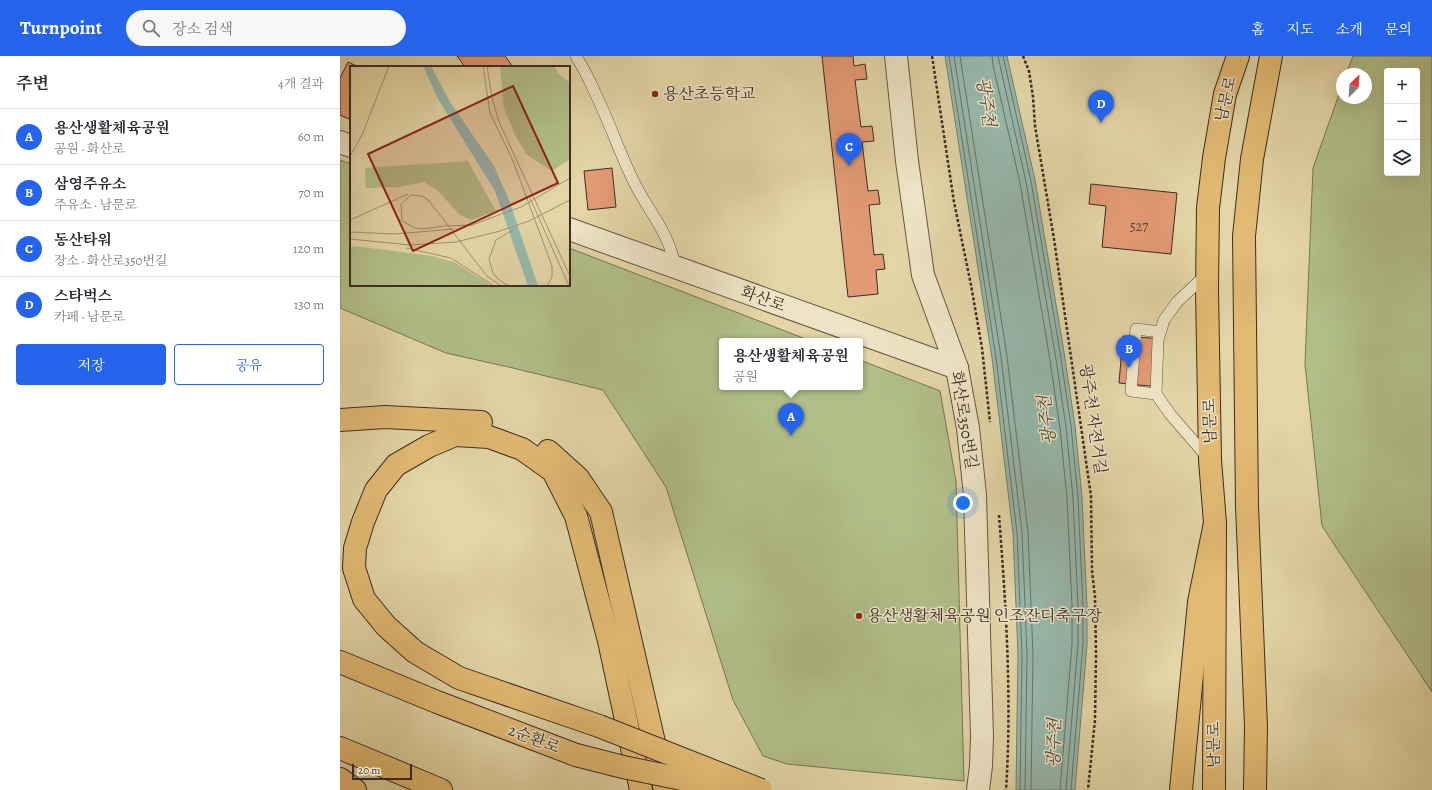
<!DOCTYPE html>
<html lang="ko">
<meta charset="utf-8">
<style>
:root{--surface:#fff;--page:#f7f7f7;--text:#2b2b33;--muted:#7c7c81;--line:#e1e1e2;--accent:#2563eb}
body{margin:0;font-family:Alegreya,"Noto Serif KR",serif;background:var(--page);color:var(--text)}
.controls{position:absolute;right:12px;top:12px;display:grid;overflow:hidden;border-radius:4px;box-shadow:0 4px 16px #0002}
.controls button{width:36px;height:36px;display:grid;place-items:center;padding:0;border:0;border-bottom:1px solid var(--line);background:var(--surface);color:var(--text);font:20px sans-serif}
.compass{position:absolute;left:996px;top:12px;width:36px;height:36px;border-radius:50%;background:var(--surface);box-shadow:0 4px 16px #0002;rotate:25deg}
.scale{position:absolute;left:12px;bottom:10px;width:60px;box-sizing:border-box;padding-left:4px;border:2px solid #3c2c26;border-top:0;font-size:11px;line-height:14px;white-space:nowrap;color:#3c2c26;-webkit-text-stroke:3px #ede4c5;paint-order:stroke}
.you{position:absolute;left:623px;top:447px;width:14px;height:14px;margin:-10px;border:3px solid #fff;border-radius:50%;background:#1a73e8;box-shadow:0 0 0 6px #1a73e833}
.badge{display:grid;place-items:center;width:26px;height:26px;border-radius:50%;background:var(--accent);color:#fff;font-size:13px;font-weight:700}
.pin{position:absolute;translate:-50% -33px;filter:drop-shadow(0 1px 2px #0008)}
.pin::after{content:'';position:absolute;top:21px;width:14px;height:12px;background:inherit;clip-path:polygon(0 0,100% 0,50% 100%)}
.popup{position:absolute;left:379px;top:282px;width:144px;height:52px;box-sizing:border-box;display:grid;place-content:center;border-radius:4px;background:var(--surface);filter:drop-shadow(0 1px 3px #0005);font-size:13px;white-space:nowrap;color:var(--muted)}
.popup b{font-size:15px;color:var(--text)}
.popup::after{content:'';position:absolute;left:50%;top:100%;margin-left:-8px;border:8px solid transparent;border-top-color:var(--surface)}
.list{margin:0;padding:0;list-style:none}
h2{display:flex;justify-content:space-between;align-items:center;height:52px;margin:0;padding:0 16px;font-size:17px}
h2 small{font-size:13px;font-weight:400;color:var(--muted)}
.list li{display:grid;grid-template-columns:26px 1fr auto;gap:12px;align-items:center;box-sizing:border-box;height:56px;padding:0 16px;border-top:1px solid var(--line)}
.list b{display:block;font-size:15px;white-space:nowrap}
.list p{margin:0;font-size:13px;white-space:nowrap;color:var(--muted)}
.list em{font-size:13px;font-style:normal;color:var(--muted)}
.actions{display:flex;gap:8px;padding:12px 16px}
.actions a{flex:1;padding:9px 0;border:1px solid var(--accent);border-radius:4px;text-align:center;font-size:14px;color:var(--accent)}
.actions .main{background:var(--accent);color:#fff}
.icon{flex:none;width:22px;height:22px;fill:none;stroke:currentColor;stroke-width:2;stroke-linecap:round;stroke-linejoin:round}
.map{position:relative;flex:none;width:1092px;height:734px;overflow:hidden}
header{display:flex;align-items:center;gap:24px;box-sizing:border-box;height:56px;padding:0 20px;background:var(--accent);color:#fff}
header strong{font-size:19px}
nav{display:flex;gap:22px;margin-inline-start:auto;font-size:14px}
.search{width:280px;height:36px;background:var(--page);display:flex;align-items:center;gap:10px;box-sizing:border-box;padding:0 14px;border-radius:22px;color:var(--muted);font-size:15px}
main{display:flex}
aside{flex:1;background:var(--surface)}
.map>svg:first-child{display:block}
.green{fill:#b1be88;stroke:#767557;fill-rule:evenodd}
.water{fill:#96b8ac;stroke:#728076}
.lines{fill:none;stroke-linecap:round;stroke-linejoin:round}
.shore{stroke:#697269;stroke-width:1}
.building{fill:#e29a74;stroke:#3c2c26}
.service-casing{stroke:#665646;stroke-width:12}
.minor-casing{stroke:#665646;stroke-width:24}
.primary-casing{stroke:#3c2c26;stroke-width:24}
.trunk-casing{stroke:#3c2c26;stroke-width:24}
.path{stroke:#3c2c26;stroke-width:2.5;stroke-dasharray:3 2;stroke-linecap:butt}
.service{stroke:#ede4c5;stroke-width:11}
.minor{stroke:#ede4c5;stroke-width:22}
.primary{stroke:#e2ba73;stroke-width:22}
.trunk{stroke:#e2ba73;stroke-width:22}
.trunk-bridge-casing{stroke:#3c2c26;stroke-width:24;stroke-linecap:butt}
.trunk-bridge{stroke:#e2ba73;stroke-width:22}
.poi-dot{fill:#8f2418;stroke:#ede4c5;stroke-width:1.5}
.labels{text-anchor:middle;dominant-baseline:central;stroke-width:3;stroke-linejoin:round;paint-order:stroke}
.number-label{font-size:14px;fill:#66483a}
.poi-label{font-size:16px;fill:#3c2c26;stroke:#ede4c5;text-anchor:start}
.street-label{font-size:16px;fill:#3c2c26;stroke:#ede4c5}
.water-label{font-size:17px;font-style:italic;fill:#4e4841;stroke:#ede4c5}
.inset-road{fill:none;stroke:#a09173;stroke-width:1}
.view{fill:#8f2418;fill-opacity:0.15;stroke:#8f2418;stroke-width:2}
.inset-edge{fill:none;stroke:#3c2c26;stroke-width:2}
</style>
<header>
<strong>Turnpoint</strong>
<div class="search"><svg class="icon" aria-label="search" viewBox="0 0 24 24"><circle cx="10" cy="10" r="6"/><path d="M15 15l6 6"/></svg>장소 검색</div>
<nav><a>홈</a><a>지도</a><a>소개</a><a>문의</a></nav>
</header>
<main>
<aside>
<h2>주변<small>4개 결과</small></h2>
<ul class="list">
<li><span class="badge">A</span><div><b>용산생활체육공원</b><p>공원 · 화산로</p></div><em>60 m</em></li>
<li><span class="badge">B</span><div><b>삼영주유소</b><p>주유소 · 남문로</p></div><em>70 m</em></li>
<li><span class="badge">C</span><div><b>동산타워</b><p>장소 · 화산로350번길</p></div><em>120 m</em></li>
<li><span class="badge">D</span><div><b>스타벅스</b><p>카페 · 남문로</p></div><em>130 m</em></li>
</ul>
<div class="actions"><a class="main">저장</a><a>공유</a></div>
</aside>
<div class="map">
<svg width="1092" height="734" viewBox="0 0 1092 734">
<rect width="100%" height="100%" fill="#e3d5a6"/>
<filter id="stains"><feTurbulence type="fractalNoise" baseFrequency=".005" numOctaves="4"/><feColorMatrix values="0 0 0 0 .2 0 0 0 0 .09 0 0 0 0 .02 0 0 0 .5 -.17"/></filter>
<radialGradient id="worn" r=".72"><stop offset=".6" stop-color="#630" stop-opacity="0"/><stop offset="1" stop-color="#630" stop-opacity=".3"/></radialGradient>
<g class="green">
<path d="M 1013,0 L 1092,0 L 1092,636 L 982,470 L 965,308 L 973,112 L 1002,30 L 1002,42 L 1026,42 L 1026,18 L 1006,18 ZM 1047,15 L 1077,15 L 1077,117 L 1047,117 Z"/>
<polygon points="0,104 11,108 11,229 229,229 229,192 471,285 382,285 382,331 520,331 520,304 600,335 616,425 624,725 447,708 423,700 393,644 326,431 263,334 173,312 106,297 0,252"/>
</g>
<polygon class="water" points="605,0 667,0 695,124 724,296 735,370 742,441 747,550 747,588 735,734 676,734 678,599 673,477 652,302"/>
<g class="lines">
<g class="shore">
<polyline points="609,0 656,302 677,477 682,599 680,734"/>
<polyline points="614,0 661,301 682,476 687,599 685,734"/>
<polyline points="620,0 667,300 688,476 693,599 691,734"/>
<polyline points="652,0 653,9 680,127 709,298 720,372 727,443 732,550 732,588 720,734"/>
<polyline points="658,0 686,126 715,297 726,371 733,442 738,550 738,588 726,734"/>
<polyline points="663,0 691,125 720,296 731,370 738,442 743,550 743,588 731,734"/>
</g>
</g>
<g class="building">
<polygon points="117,0 165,0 173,11 125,11"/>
<polygon points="482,0 513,0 514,10 525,8 527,23 515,24 521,71 532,70 534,85 522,86 528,135 538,134 540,148 529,149 534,199 543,198 545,213 536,214 538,238 508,241"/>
<polygon points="8,6 19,11 11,11 11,64 0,59 0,22"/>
<polygon points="272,112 276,151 248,154 244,115"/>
<polygon points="751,128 837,137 831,198 762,191 766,150 749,148"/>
<polygon points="783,280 823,283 819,331 779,327"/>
</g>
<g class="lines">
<defs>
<g id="service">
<path d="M 236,0 C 244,13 251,27 257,41 C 271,70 281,101 296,130 C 311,159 330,178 335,212"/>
<polyline points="867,218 837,246 824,264 818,284 816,338 830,358 868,402"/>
<polyline points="816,338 791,335 796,273 820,276"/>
</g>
<g id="minor">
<polyline points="556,0 567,105 583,219 617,312 628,372 635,439 642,680 641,710 638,734"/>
<polyline points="0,86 11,90"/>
<polyline points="229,173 617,312"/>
</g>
<g id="primary">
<polyline points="874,734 875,467 870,404 867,234 868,152 874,102 885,38 898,0"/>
<polyline points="915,734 916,670 907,450 904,180 912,103 931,0"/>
</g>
<g id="trunk">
<polyline points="0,364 45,361 141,366"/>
<polyline points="208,395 238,422 261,456 325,734"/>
<polyline points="0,606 97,646 236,699"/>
<polyline points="259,670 119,622 75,596 46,570 24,543 14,512 15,492 23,466 36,434 56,409 89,390 115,379 149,381 182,393 213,415 236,460 269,585 301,734"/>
<polyline points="0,692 101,734"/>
<polyline points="0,723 15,734"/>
<polyline points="841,734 859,546 875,467"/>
</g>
</defs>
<use href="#service" class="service-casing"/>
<use href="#minor" class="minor-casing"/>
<use href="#primary" class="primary-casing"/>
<use href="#trunk" class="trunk-casing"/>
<g class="path">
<polyline points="592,0 614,146 631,229 642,292 650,366"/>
<polyline points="683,0 689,15 693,41 695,70 714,183 751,440 752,515 755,541 756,598 755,664 748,734"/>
<path d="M 659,459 C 666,550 672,642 666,734"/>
</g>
<use href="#service" class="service"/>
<use href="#minor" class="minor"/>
<use href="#primary" class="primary"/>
<use href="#trunk" class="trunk"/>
<defs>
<g id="trunk-bridge">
<polyline points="259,670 421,734"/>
<polyline points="236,699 283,711 391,733"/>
</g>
</defs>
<use href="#trunk-bridge" class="trunk-bridge-casing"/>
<use href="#trunk-bridge" class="trunk-bridge"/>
</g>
<g class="poi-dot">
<circle cx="315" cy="38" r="4"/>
<circle cx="519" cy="560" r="4"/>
</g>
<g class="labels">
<g class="number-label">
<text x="799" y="170">527</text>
</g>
<g class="poi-label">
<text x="323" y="38">용산초등학교</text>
<text x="527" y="560">용산생활체육공원 인조잔디축구장</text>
</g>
<g class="street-label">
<text transform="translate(886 43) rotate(-77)">남문로</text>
<text transform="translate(423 243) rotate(20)">화산로</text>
<text transform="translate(753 363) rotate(82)">광주천 자전거길</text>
<text transform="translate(624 364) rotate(81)">화산로350번길</text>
<text transform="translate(870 365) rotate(-91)">남문로</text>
<text transform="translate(194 683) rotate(21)">2순환로</text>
<text transform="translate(874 689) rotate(-90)">남문로</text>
</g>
<g class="water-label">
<text transform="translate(646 46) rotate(82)">광주천</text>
<text transform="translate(707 364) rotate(-96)">광주천</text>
<text transform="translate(714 687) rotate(-88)">광주천</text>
</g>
</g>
<g transform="translate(10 10)">
<rect width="220" height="220" fill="#e3d5a6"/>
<path d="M 150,0 L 204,0 L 208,7 L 220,17 L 220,93 L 202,105 L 177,89 L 165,69 L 154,42 ZM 118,95 L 146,145 L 121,154 L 110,149 L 88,125 L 74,116 L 50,121 L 16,122 L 15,102 ZM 4,180 L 82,190 L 104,196 L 142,220 L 0,220 L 0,181 Z" fill="#b1be88"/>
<path d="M 73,0 L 81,0 L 100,36 L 144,100 L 159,134 L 188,220 L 178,220 L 145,125 L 88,33 Z" fill="#96b8ac"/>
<path class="inset-road" d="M 133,0 L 140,47 L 164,97M 137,0 L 142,32 L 149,56 L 220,210M 0,90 L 12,69 L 39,0M 163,95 L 202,200 L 202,211 L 197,220M 180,132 L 219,220M 0,154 L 58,128M 123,159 L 94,160 L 72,163 L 65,162 L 52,155 L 51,138 L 61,129 L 72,130 L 78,134 L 90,149 L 122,191 L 138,211 L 151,220M 119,160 L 171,141 L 220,112M 0,166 L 45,168 L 104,163M 0,173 L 60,179 L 106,176 L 150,165 L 179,155 L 220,134M 56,182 L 101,192 L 144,220M 159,220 L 149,214 L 143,207 L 139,193 L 146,174 L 163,164"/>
<path class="view" d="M 163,20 L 208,117 L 63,185 L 18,88 Z"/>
<rect width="220" height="220" class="inset-edge"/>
</g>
<rect width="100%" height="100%" filter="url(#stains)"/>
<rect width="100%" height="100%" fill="url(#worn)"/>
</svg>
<div class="controls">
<button>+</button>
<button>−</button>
<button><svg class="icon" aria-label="layers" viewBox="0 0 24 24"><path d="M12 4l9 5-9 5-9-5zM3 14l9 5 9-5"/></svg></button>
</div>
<svg class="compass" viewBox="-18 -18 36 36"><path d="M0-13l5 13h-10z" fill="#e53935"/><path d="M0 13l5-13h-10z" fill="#7c7c81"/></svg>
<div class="scale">20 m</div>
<div class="you"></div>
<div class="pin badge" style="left:451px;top:380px">A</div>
<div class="popup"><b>용산생활체육공원</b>공원</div>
<div class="pin badge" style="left:789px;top:312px">B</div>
<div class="pin badge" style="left:509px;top:110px">C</div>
<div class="pin badge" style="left:761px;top:67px">D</div>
</div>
</main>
